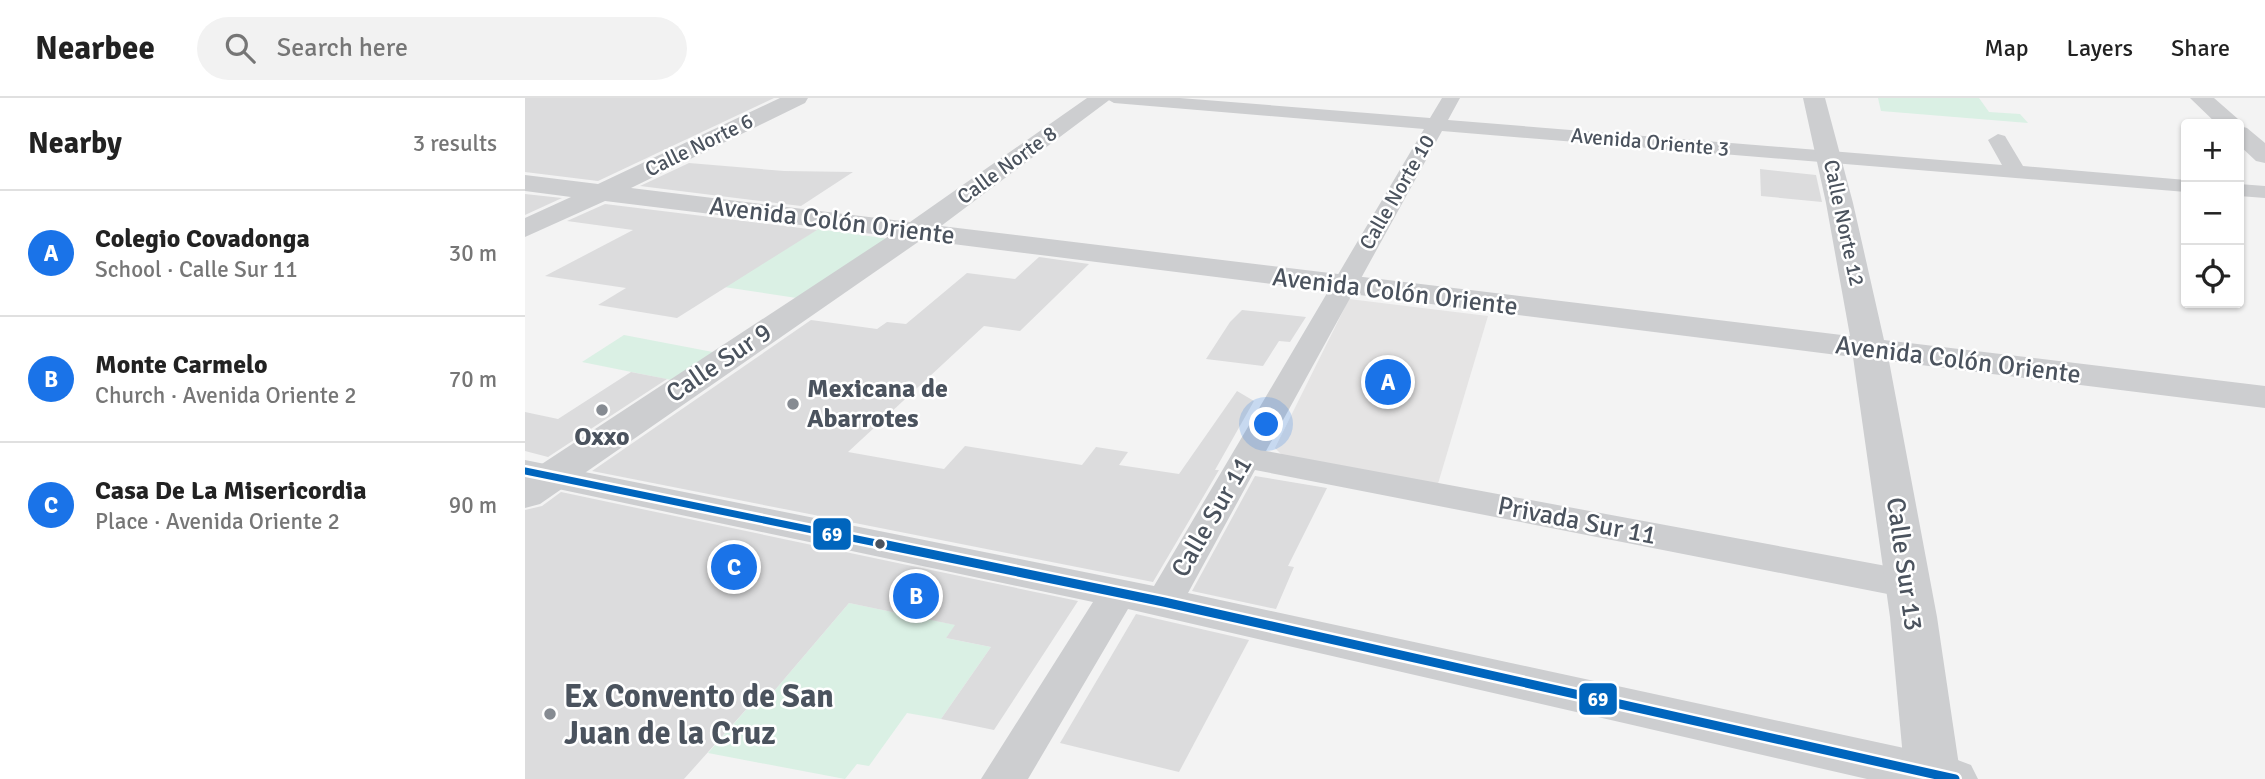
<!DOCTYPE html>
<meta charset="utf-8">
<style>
:root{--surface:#fff;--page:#f2f2f2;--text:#222;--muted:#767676;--line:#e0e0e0;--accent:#1a73e8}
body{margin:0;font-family:Signika,sans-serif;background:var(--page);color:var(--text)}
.controls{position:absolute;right:21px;top:21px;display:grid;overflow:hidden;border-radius:7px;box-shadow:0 2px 5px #0004}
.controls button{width:63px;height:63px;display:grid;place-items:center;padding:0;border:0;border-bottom:2px solid var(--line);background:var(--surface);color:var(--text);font:35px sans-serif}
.you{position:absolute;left:742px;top:327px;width:24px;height:24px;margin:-18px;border:5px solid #fff;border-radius:50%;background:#1a73e8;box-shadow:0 0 0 10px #1a73e833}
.badge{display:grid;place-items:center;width:46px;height:46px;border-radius:50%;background:var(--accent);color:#fff;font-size:23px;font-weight:700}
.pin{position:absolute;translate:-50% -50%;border:4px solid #fff;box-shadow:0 2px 7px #0006}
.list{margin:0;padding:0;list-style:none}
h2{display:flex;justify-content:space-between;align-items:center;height:91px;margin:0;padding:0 28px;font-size:30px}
h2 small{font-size:23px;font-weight:400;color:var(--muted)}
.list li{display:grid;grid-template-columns:46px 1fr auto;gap:21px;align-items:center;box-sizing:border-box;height:126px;padding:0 28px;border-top:2px solid var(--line)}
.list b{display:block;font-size:26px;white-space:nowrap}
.list p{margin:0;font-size:23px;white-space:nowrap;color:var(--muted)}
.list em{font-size:23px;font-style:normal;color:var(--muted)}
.icon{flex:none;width:38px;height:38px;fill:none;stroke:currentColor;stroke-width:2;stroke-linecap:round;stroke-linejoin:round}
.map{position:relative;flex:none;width:1740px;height:681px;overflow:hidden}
header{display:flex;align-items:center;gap:42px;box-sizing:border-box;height:98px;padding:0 35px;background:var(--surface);border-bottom:2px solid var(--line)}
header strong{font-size:33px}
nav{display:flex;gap:38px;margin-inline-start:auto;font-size:24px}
.search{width:490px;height:63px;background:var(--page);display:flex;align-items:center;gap:18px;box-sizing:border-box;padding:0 24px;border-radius:38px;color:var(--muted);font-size:26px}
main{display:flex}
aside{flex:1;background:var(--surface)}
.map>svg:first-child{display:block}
.education{fill:#e5e4e4}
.green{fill:#daf0e4}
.building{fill:#dcdcdd}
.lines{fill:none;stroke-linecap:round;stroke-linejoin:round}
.minor{fill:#cdced0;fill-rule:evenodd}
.tertiary{fill:#cdced0;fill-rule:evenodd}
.bus-1-far1-casing{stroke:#fff;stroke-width:12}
.bus-1-casing{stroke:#fff;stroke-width:14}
.bus-1-far1{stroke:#0065bd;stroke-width:7}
.bus-1{stroke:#0065bd;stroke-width:9}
.poi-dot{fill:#868b92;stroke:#fff;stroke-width:2.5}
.bus-dot{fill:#4b535e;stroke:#fff;stroke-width:2.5}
.labels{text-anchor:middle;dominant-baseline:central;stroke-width:5;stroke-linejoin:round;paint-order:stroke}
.far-street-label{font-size:21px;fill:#4b535e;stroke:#fff}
.street-label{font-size:26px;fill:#4b535e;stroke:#fff}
.poi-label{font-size:26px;font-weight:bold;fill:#4b535e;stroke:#fff;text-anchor:start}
.near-poi-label{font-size:32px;font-weight:bold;fill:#4b535e;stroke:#fff;text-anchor:start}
.line-badge{stroke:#fff;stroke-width:2.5}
.badge-label{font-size:19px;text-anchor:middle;font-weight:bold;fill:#fff}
</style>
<header>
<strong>Nearbee</strong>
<div class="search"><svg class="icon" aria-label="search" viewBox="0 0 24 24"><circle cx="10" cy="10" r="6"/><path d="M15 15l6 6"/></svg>Search here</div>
<nav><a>Map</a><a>Layers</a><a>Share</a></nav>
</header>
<main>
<aside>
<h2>Nearby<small>3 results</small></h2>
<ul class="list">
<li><span class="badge">A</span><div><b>Colegio Covadonga</b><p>School · Calle Sur 11</p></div><em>30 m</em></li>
<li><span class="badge">B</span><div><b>Monte Carmelo</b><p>Church · Avenida Oriente 2</p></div><em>70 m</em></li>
<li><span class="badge">C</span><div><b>Casa De La Misericordia</b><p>Place · Avenida Oriente 2</p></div><em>90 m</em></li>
</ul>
</aside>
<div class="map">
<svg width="1740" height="681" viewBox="0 0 1740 681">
<rect width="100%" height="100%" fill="#f3f3f3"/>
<polygon class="education" points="824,201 963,218 912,389 762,362 750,350"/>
<g class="green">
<polygon points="1353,0 1454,0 1464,14 1495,16 1503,25 1356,13"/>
<polygon points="293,131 365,141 278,201 199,189"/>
<polygon points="99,237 193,255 151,283 57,264"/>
<polygon points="324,505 431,527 421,540 466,549 416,621 382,615 344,668 332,666 320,681 183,655 234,597 244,599"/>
</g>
<g class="building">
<polygon points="0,0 249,0 73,83 0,74"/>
<polygon points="164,65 259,73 328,74 276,108 115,88"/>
<polygon points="1235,71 1291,77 1297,104 1236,98"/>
<polygon points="0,96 37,100 0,117"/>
<polygon points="80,106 292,132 152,220 73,207 101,190 20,178 108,132 42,123"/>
<polygon points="514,159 564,166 495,233 459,228 323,354 419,371 440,348 557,367 571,349 603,354 594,367 654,376 712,293 729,303 690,372 694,372 628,484 67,373 286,222 352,231 362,224 381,226 442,175 490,181"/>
<polygon points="717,212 781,219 765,244 754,243 738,268 681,261 705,224"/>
<polygon points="106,274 142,281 23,359 0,353 0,314 33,321"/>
<polygon points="730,378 802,390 763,468 769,469 751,511 667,493"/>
<polygon points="36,394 553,503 469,632 416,621 466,549 421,540 430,527 324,505 244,599 234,597 159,681 0,681 0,412 17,408"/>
<polygon points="611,516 724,542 654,674 535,645"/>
</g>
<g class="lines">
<g class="minor">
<polygon points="580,0 655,0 905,20 917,0 935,0 923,22 1477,67 1463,42 1473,36 1480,38 1498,68 1661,82 1661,94 917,33 741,353 1383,472 1396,476 1402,486 1396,496 1383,500 730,372 663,495 1430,661 1446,667 1453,681 1342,681 603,511 503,681 456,681 568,504 0,384 0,362 629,488 899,31 589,5"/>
<polygon points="1714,86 1740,88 1740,100 1714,98"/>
</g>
<g class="tertiary">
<polygon points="255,0 283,0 280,5 106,90 385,124 562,0 587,0 416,128 1325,238 1301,105 1278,0 1300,0 1328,105 1359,242 1740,288 1740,310 1364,263 1412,519 1436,681 1380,681 1365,519 1328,259 396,142 15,406 0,410 0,377 364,138 80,103 0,139 0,120 46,99 0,93 0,77 73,86"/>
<polygon points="1665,0 1689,0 1713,21 1715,28 1722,30 1740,45 1740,65 1731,63 1714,47 1714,26 1692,26"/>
</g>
<defs>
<polyline id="bus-1-far1" points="0,373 366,448"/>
<polyline id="bus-1" points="357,446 639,504 1430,681"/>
</defs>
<use href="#bus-1-far1" class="bus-1-far1-casing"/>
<use href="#bus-1" class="bus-1-casing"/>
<use href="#bus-1-far1" class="bus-1-far1"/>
<use href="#bus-1" class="bus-1"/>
</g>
<g class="poi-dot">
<circle cx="268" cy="306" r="7"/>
<circle cx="77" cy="312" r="7"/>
<circle cx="25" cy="616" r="7"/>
</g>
<circle class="bus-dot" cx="355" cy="446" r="6"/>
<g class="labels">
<g class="far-street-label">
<text transform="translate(1125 44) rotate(5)">Avenida Oriente 3</text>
<text transform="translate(174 47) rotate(-26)">Calle Norte 6</text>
<text transform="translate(482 67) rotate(-36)">Calle Norte 8</text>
<text transform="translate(872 94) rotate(-60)">Calle Norte 10</text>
<text transform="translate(1319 125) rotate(78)">Calle Norte 12</text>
</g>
<g class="street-label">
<text transform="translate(307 123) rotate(7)">Avenida Colón Oriente</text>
<text transform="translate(870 194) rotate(7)">Avenida Colón Oriente</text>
<text transform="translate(1433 262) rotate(7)">Avenida Colón Oriente</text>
<text transform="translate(194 265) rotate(-34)">Calle Sur 9</text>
<text transform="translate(687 419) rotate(-60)">Calle Sur 11</text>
<text transform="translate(1052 423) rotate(11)">Privada Sur 11</text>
<text transform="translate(1379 466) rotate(82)">Calle Sur 13</text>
</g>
<g class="poi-label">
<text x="282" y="291">Mexicana de<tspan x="282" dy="30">Abarrotes</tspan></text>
<text x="77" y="339" text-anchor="middle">Oxxo</text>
</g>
<g class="near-poi-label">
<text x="39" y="598">Ex Convento de San<tspan x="39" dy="37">Juan de la Cruz</tspan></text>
</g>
</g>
<g class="line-badge">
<rect x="287" y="419" width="40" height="34" rx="7" fill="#0065bd"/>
<rect x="1053" y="584" width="40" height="34" rx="7" fill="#0065bd"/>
</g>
<g class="badge-label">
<text x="307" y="443">69</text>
<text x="1073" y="608">69</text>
</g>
</svg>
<div class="controls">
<button>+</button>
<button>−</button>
<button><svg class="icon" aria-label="locate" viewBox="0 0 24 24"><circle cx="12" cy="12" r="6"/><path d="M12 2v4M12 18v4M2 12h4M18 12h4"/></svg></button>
</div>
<div class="you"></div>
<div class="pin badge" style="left:863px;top:284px">A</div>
<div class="pin badge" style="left:391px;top:498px">B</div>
<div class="pin badge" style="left:209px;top:469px">C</div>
</div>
</main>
